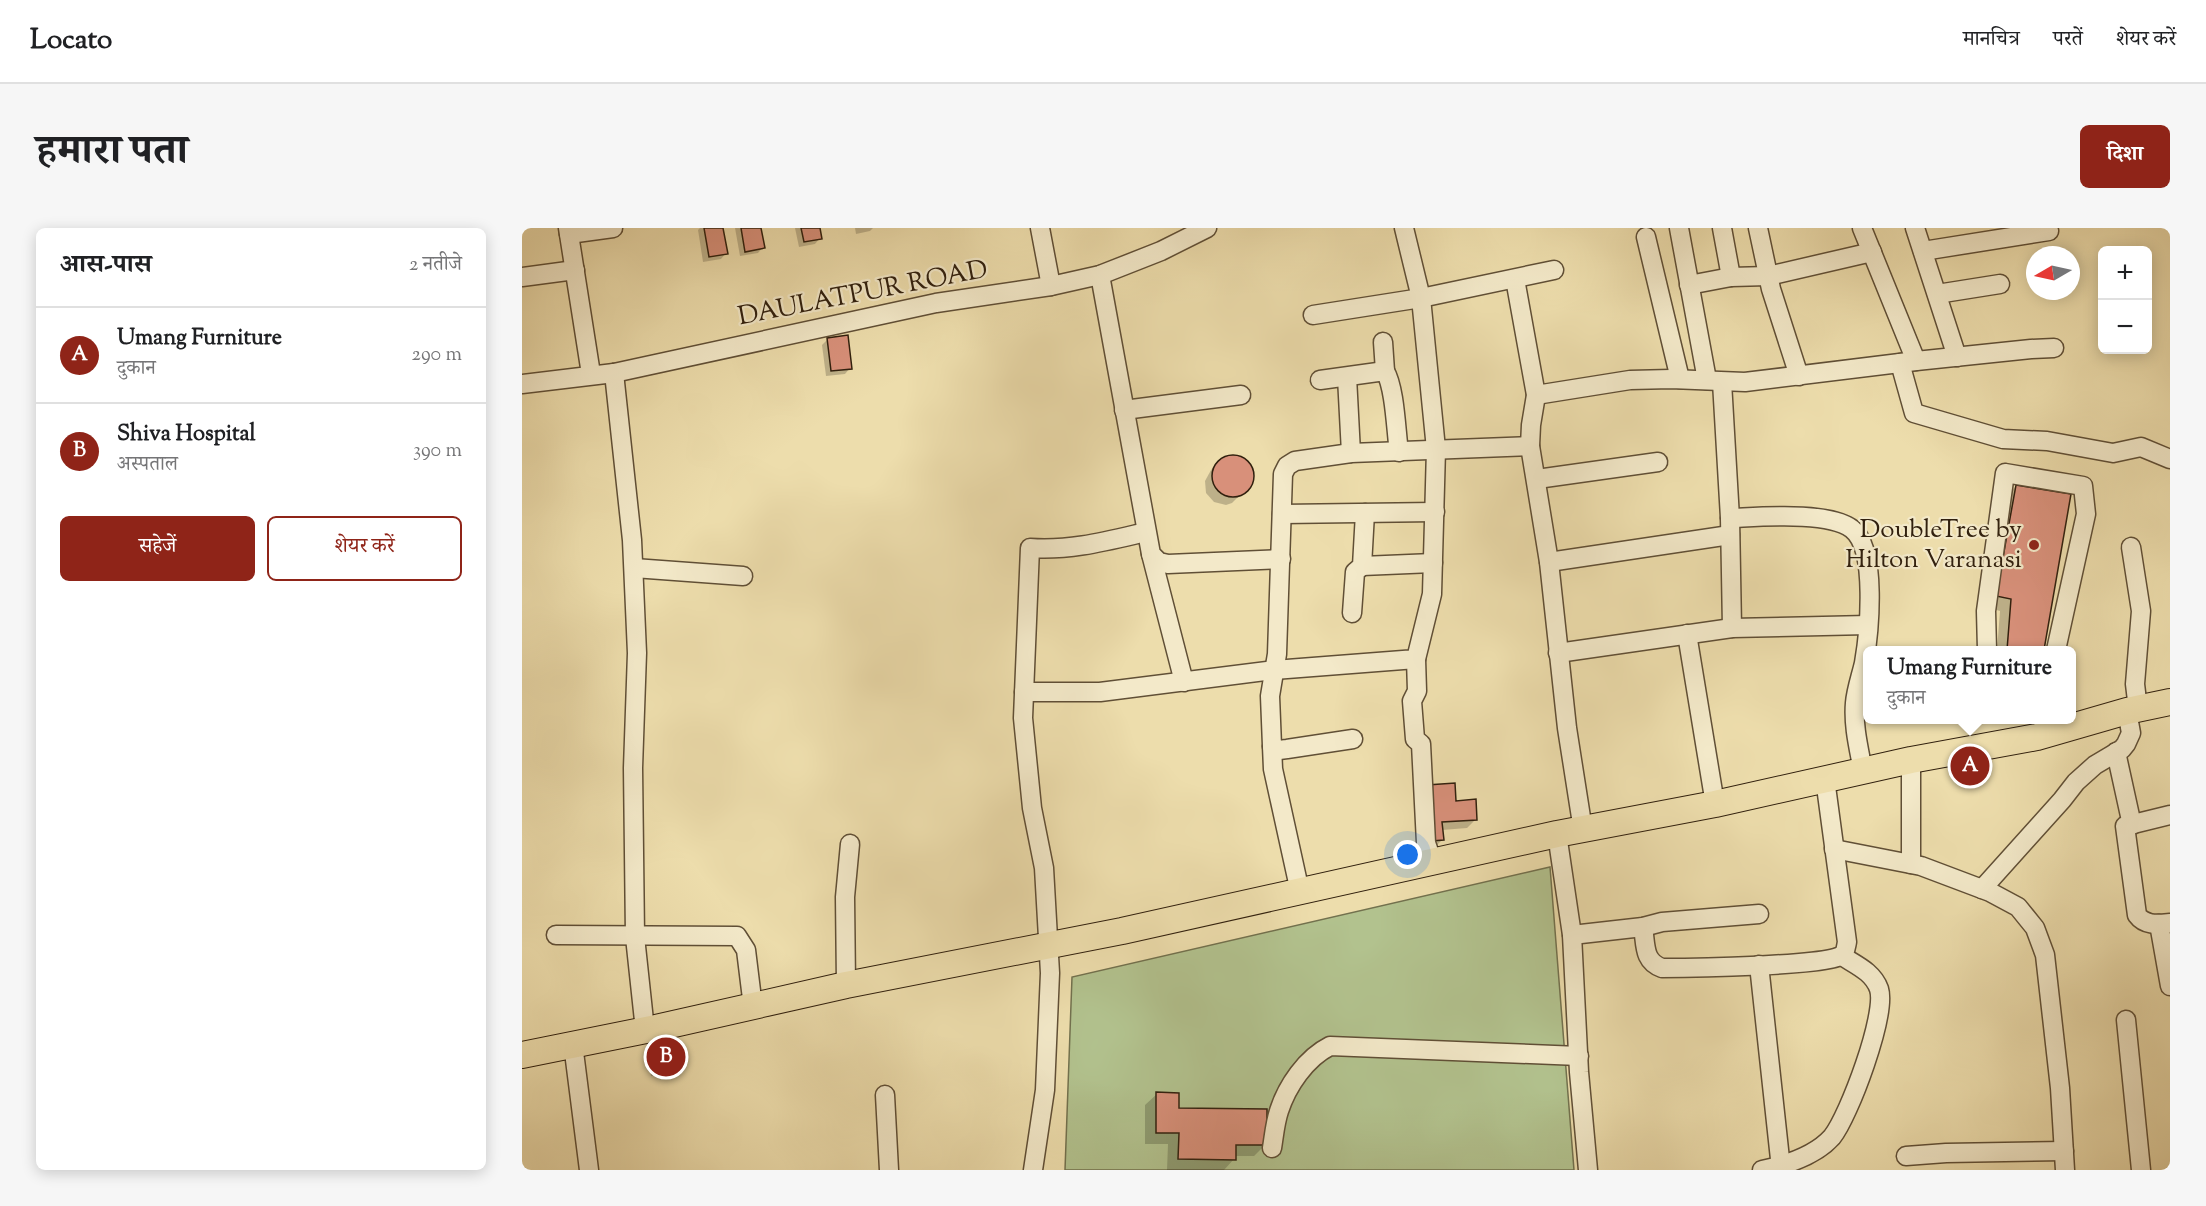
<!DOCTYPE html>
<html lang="hi">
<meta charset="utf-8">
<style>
:root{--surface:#fff;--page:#f6f6f6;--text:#202124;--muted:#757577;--line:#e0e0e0;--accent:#8f2418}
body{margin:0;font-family:"Sorts Mill Goudy","Noto Serif Devanagari",serif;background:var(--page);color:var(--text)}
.controls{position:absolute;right:18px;top:18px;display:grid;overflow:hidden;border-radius:9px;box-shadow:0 3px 15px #0003}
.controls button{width:54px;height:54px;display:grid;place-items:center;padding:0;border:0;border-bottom:2px solid var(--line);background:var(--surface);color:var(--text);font:30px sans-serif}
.compass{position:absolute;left:1504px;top:18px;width:54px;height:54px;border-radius:50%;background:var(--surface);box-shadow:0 3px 15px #0003;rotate:261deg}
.you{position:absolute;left:886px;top:627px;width:21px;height:21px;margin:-15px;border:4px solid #fff;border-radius:50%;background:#1a73e8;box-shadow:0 0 0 9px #1a73e833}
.badge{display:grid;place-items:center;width:39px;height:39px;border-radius:50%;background:var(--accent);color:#fff;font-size:20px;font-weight:700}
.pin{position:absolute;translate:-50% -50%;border:3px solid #fff;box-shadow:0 2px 6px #0006}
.popup{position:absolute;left:1341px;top:418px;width:213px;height:78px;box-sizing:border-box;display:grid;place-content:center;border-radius:9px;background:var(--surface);filter:drop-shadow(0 2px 4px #0005);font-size:20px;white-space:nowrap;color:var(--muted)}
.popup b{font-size:22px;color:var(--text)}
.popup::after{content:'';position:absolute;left:50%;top:100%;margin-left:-12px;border:12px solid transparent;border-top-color:var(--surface)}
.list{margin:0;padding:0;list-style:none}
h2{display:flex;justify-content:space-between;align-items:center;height:78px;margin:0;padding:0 24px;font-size:26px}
h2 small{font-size:20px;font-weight:400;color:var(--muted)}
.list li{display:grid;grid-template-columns:39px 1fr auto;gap:18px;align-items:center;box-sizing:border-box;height:96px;padding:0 24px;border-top:2px solid var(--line)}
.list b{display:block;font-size:22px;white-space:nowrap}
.list p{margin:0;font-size:20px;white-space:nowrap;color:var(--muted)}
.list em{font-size:20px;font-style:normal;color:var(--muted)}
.actions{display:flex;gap:12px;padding:18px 24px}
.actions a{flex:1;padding:14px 0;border:2px solid var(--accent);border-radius:9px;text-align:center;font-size:21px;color:var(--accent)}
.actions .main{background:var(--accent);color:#fff}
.map{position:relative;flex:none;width:1648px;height:942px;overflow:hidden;border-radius:9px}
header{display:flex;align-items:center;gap:36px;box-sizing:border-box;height:84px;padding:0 30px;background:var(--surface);border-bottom:2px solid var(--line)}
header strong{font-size:28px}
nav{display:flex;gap:33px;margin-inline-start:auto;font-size:21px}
.intro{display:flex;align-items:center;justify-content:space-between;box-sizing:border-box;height:144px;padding:0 36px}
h1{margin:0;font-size:42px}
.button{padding:15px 27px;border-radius:9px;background:var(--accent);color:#fff;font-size:21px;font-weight:700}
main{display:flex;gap:36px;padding:0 36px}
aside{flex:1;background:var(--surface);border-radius:9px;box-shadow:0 3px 15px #0003}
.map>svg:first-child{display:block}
.green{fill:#b2c28e;stroke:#72714e;stroke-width:1.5}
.shadow{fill:#0003}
.building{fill:#d8907a;stroke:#31200e;stroke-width:1.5}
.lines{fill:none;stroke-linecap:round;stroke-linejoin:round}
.minor-casing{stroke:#604f36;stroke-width:21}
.highway-casing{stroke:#31200e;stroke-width:28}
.minor{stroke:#f3e9c9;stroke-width:18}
.highway{stroke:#edddac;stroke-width:26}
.poi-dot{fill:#8f2418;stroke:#f3e9c9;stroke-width:2}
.labels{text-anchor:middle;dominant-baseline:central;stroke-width:4.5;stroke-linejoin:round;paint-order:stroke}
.street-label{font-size:26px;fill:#31200e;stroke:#f3e9c9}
.poi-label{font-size:26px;fill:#31200e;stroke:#f3e9c9;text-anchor:end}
</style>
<header>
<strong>Locato</strong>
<nav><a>मानचित्र</a><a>परतें</a><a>शेयर करें</a></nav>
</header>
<div class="intro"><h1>हमारा पता</h1><a class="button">दिशा</a></div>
<main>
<aside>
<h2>आस-पास<small>2 नतीजे</small></h2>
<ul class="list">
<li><span class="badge">A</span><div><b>Umang Furniture</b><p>दुकान</p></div><em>290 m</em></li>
<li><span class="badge">B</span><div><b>Shiva Hospital</b><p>अस्पताल</p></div><em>390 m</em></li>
</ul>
<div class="actions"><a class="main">सहेजें</a><a>शेयर करें</a></div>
</aside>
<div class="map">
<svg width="1648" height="942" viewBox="0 0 1648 942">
<rect width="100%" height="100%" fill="#edddac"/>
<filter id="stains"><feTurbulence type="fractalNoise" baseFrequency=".00333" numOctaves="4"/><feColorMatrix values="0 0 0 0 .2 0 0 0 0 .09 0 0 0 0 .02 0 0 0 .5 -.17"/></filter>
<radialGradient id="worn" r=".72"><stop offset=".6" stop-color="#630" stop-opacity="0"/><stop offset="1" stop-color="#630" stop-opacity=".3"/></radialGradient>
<polygon class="green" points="1028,639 1052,942 543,942 550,749"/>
<g class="shadow">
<polygon points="178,0 200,0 204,25 199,31 181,34 176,2"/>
<polygon points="213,0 238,0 241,19 236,25 218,28"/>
<polygon points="273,0 296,0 298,10 293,16 277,19"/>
<polygon points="333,0 351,0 348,3 334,6"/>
<polygon points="306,111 328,140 323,146 304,148 300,117"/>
<polygon points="716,229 722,232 730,243 729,256 710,275 704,277 692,274 684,265 683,253 689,242 698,233 704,230"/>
<polygon points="1494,258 1547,267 1520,422 1475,422 1478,383 1464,379 1483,270"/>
<polygon points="905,559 933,574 954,591 945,600 920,602 920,612 912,620"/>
<polygon points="132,817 154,840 148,846 129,848 126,823"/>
<polygon points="635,866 655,881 743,917 732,928 712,928 712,931 702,942 645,942 646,916 623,916 623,877"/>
</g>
<g class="building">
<polygon points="182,0 201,0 206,26 187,29"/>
<polygon points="219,0 239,0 243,20 223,24"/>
<polygon points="279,0 298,0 300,11 282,14"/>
<polygon points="326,107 330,141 309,143 305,110"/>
<circle cx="711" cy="248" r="21"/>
<polygon points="1494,257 1549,266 1522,422 1485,422 1489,371 1474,368"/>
<polygon points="933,555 934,573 954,571 955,592 920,594 922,612 909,613 905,557"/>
<polygon points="152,814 155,841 134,843 131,816"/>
<polygon points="634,864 657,865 657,880 745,881 745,917 714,917 714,932 656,931 657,905 634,905"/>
</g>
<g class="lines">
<defs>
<g id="minor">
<polyline points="46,0 69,146"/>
<polyline points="518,0 529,58"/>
<polyline points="1157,0 1185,152"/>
<polyline points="1200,0 1209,49"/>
<polyline points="1236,0 1249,61 1277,148"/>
<polyline points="1340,0 1394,133"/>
<polyline points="1393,0 1435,129"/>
<polyline points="47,6 91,0"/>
<polyline points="1124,9 1158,151"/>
<polyline points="1401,23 1527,3"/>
<polyline points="578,47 629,326 637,334 646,336 759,331"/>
<polyline points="0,49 53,42"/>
<polyline points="993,51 1014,167 1009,197 1008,218 1027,334 1045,500 1061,602"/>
<polyline points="1167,57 1209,49 1246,48 1350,24"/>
<polyline points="1415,66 1478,56"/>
<polyline points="791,87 899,70 1032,42"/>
<polyline points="861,114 863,143"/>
<polyline points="1378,135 1392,185 1481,211 1525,213 1591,225 1619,219 1648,231"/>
<polyline points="92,145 110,312 115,425 111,540 113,709 123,802"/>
<polyline points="825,149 829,225"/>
<path d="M 798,152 L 863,143 C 873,160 874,203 877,224"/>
<polyline points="1200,154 1208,290 1210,400"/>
<polyline points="0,156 92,145 414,75 529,58 578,47 639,23 685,0"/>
<polyline points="1014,167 1108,152 1149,151 1223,154 1394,133 1509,121 1532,120"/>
<polyline points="602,182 719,167"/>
<polyline points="1015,251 1136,234"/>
<polyline points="760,286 913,284"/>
<path d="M 1208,290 C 1238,289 1307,283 1330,301 C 1356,321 1347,406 1342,435 C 1339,448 1334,462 1333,475 C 1331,498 1337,521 1341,543"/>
<polyline points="1609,319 1619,383 1613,456 1616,481"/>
<polyline points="629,326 662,454"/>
<polyline points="1027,334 1208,307"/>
<polyline points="840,338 911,335"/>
<polyline points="112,340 221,348"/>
<polyline points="830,385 833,344 840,338 843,285"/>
<polyline points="1165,406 1193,576"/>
<polyline points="1465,422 1464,383 1483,245 1561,258 1564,286 1534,422"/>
<polyline points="1036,425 1210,400 1346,397"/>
<polyline points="894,431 895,463 890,473 893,511 899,516 904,615 911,635"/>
<polyline points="502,464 578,464 752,442 894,431 910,366 914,221 899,70 882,0"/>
<polyline points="831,511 765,521 757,522 750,518 748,468 755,426 761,246 765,238 773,233 829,225 1008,218"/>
<polyline points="750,518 751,541 778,664"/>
<polyline points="1594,524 1610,597"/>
<path d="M 1648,587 L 1603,598 L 1615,687 C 1623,698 1636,696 1648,695"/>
<polyline points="1035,606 1050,707 1057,844 1066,942"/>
<polyline points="1312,621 1399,638 1468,664 1496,679 1513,700 1523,727 1538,860 1543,942"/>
<polyline points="1389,636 1389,532"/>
<polyline points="1460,661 1540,572 1554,554 1573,537 1600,521 1604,516 1609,505 1605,483"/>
<polyline points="1637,696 1648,758"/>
<path d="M 1121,699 C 1124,717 1121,733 1140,740 C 1166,740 1308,738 1320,727 C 1324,724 1324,718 1325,714 L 1303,551"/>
<polyline points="34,707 215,708 224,722 231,779"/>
<polyline points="1050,707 1121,699 1140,694 1237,686"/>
<polyline points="1237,737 1258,931 1263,937 1263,942"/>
<polyline points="324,757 323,669 328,616"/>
<polyline points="1604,792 1619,942"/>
<polyline points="51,816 67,942"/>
<polyline points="363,867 367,942"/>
<path d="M 750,920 C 752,908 753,895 757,883 C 765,858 784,830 808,818 L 1057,828"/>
<polyline points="1384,928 1424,925 1542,923"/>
<path d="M 511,942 L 523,862 L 528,745 L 522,640 L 510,580 L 501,490 L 508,320 C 548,323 585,313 624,304"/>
<path d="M 1240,942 C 1264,937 1293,928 1310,909 C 1327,888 1365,786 1357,761 C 1351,744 1334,737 1320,728"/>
</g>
<polyline id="highway" points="0,827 134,800 324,757 600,703 1035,606 1193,576 1389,532 1515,509 1605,483 1648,474"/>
</defs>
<use href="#minor" class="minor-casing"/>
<use href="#highway" class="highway-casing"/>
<use href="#minor" class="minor"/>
<use href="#highway" class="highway"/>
</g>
<circle class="poi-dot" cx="1512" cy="317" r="6"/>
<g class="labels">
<g class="street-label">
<text transform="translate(341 66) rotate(-11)">DAULATPUR ROAD</text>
</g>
<g class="poi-label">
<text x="1500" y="302">DoubleTree by<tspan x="1500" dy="30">Hilton Varanasi</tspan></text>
</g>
</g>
<rect width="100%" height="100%" filter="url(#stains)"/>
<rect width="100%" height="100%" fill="url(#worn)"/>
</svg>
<div class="controls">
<button>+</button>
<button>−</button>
</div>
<svg class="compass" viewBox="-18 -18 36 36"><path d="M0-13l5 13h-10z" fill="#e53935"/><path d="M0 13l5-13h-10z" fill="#757577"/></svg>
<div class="you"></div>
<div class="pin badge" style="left:1448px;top:538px">A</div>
<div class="popup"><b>Umang Furniture</b>दुकान</div>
<div class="pin badge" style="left:144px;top:829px">B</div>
</div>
</main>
